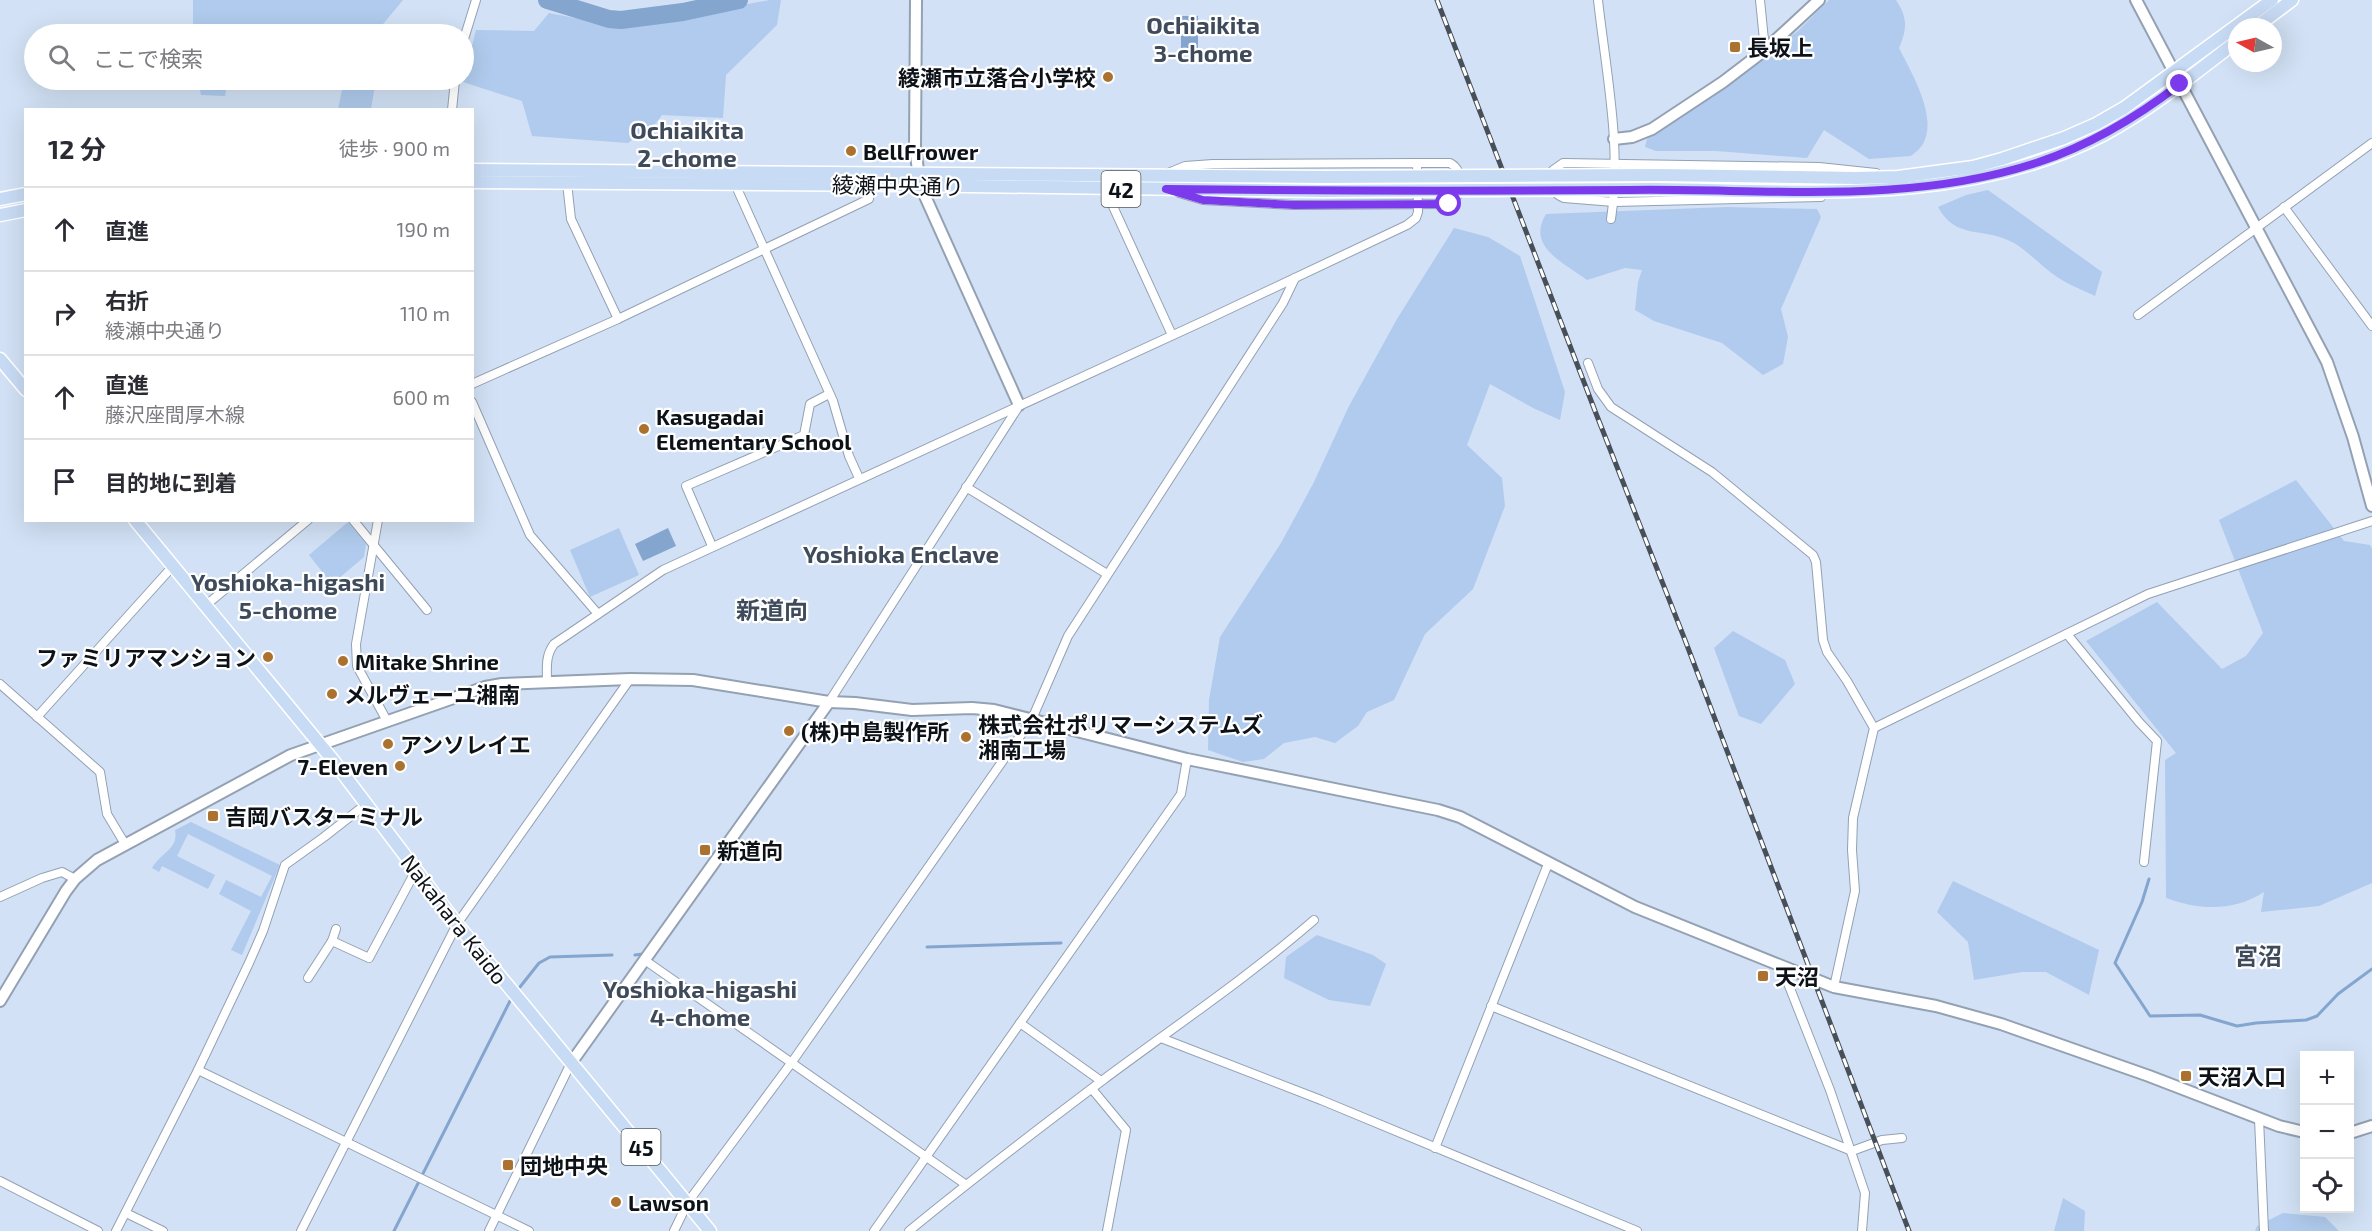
<!DOCTYPE html>
<html lang="ja">
<meta charset="utf-8">
<style>
:root{--surface:#fff;--page:#f7f7f7;--text:#2b2b33;--muted:#7c7c81;--line:#e1e1e2}
body{margin:0;font-family:"Exo 2","Noto Sans JP",sans-serif;background:var(--page);color:var(--text)}
.controls{position:absolute;right:18px;bottom:18px;display:grid;overflow:hidden;border-radius:0px;box-shadow:0 6px 24px #0002}
.controls button{width:54px;height:54px;display:grid;place-items:center;padding:0;border:0;border-bottom:2px solid var(--line);background:var(--surface);color:var(--text);font:30px sans-serif}
.compass{position:absolute;left:2228px;top:18px;width:54px;height:54px;border-radius:50%;background:var(--surface);box-shadow:0 6px 24px #0002;rotate:278deg}
.stop{position:absolute;width:18px;height:18px;margin:-14px;border:4px solid #7c3aed;border-radius:50%;background:#fff}
.stop.end{background:#7c3aed;border-color:#fff;box-shadow:0 2px 6px #0008}
.list{margin:0;padding:0;list-style:none}
h2{display:flex;justify-content:space-between;align-items:center;height:78px;margin:0;padding:0 24px;font-size:26px}
h2 small{font-size:20px;font-weight:400;color:var(--muted)}
.list li{display:grid;grid-template-columns:39px 1fr auto;gap:18px;align-items:center;box-sizing:border-box;height:84px;padding:0 24px;border-top:2px solid var(--line)}
.list b{display:block;font-size:22px;white-space:nowrap}
.list p{margin:0;font-size:20px;white-space:nowrap;color:var(--muted)}
.list em{font-size:20px;font-style:normal;color:var(--muted)}
.icon{flex:none;width:33px;height:33px;fill:none;stroke:currentColor;stroke-width:2;stroke-linecap:round;stroke-linejoin:round}
.map{position:relative;flex:none;width:2372px;height:1231px;overflow:hidden}
.search{position:absolute;background:var(--surface);box-shadow:0 6px 24px #0002;left:24px;top:24px;width:450px;height:66px;display:flex;align-items:center;gap:15px;box-sizing:border-box;padding:0 21px;border-radius:33px;color:var(--muted);font-size:22px}
.panel{position:absolute;background:var(--surface);box-shadow:0 6px 24px #0002;left:24px;top:108px;width:450px;height:414px;border-radius:0px}
.map>svg:first-child{display:block}
.green{fill:#b0cbed}
.water{fill:#84a5ce}
.lines{fill:none;stroke-linecap:round;stroke-linejoin:round}
.stream{stroke:#84a5ce;stroke-width:3}
.river{stroke:#84a5ce;stroke-width:18}
.street-casing{stroke:#93a1b3;stroke-width:10}
.secondary-casing{stroke:#93a1b3;stroke-width:14}
.primary-casing{stroke:#fff;stroke-width:15}
.street{stroke:#fff;stroke-width:8}
.secondary{stroke:#fff;stroke-width:10}
.primary{stroke:#c8dbf4;stroke-width:12}
.rail-casing{stroke:#474f59;stroke-width:5}
.rail{stroke:#fff;stroke-width:3;stroke-dasharray:9;stroke-linecap:butt}
.primary-bridge-casing{stroke:#fff;stroke-width:15;stroke-linecap:butt}
.primary-bridge{stroke:#c8dbf4;stroke-width:12}
.route{stroke:#7c3aed;stroke-width:8}
.poi-dot{fill:#aa712f;stroke:#fff;stroke-width:2}
.labels{text-anchor:middle;dominant-baseline:central;stroke-width:4.5;stroke-linejoin:round;paint-order:stroke}
.shield{fill:#fff;stroke:#56595e;stroke-width:1.5}
.shield-label{font-size:21px;font-weight:bold;fill:#0d1219}
.poi-label{font-size:22px;font-weight:bold;fill:#0d1219;stroke:#fff;text-anchor:start}
.street-label{font-size:22px;fill:#0d1219;stroke:#fff}
.neighbourhood-label{font-size:24px;font-weight:bold;fill:#3f4b5b;stroke:#fff}
</style>
<div class="map">
<svg width="2372" height="1231" viewBox="0 0 2372 1231">
<rect width="100%" height="100%" fill="#d2e1f5"/>
<g class="green">
<polygon points="193,0 403,0 379,29 379,34 281,34 238,24 236,34 193,34"/>
<polygon points="770,0 781,0 777,25 726,75 723,118 662,115 656,123 628,143 532,136 522,101 463,82 476,30 534,31 549,13 622,27"/>
<path d="M 1829,0 L 1896,0 C 1908,18 1907,29 1899,48 C 1911,72 1937,115 1924,142 C 1922,147 1916,152 1911,156 L 1869,159 L 1824,130 L 1807,158 L 1716,151 L 1656,151 L 1645,147 L 1647,139 L 1798,31 Z"/>
<polygon points="198,80 228,80 225,96 201,95"/>
<polygon points="344,80 376,80 371,109 338,109"/>
<path d="M 1988,190 L 2102,272 L 2095,296 C 2083,290 2069,285 2057,277 C 2042,267 2029,252 2014,243 C 1984,226 1956,241 1938,207 L 1966,195 Z"/>
<path d="M 1727,207 L 1817,209 L 1821,217 L 1781,309 L 1788,337 L 1783,364 L 1763,375 L 1722,343 L 1654,321 L 1635,310 L 1638,282 L 1642,270 L 1625,268 L 1587,280 C 1563,262 1526,247 1546,214 Z"/>
<polygon points="1454,228 1488,237 1520,256 1565,392 1560,420 1533,408 1490,384 1467,445 1502,478 1505,506 1473,589 1425,634 1394,700 1367,712 1358,726 1335,743 1315,737 1284,743 1264,759 1243,762 1208,750 1209,700 1220,637 1281,543 1313,484 1349,406 1397,319"/>
<path d="M 2296,480 L 2344,541 L 2370,545 L 2372,549 L 2372,883 L 2319,906 L 2261,912 L 2264,892 C 2233,912 2199,910 2166,898 L 2165,760 L 2176,753 L 2086,641 L 2157,602 L 2222,669 L 2246,656 L 2263,633 L 2219,520 Z"/>
<polygon points="348,522 366,544 364,557 332,584 309,555"/>
<polygon points="619,528 639,575 590,597 570,550"/>
<polygon points="1733,631 1785,660 1795,684 1761,724 1739,716 1714,648"/>
<path d="M 191,822 L 280,865 L 242,955 L 231,950 L 251,911 L 219,894 L 226,880 L 261,897 L 272,876 L 188,834 L 177,856 L 215,875 L 208,889 L 162,866 L 159,872 L 152,868 C 161,852 179,849 175,830 Z"/>
<polygon points="1953,881 2099,950 2089,995 2046,972 2022,972 1974,980 1968,942 1937,912"/>
<polygon points="1317,935 1373,955 1386,964 1370,1006 1329,1000 1284,978 1286,957"/>
<polygon points="2063,1198 2085,1211 2084,1231 2054,1231"/>
<polygon points="2283,1213 2325,1217 2339,1231 2255,1231 2257,1226"/>
</g>
<g class="water">
<rect x="1181" y="16" width="17" height="36"/>
<polygon points="668,528 676,546 643,561 635,544"/>
</g>
<g class="lines">
<g class="stream">
<polyline points="2149,879 2142,902 2115,963 2150,1016 2200,1015 2237,1026 2256,1023 2306,1020 2317,1016 2338,994 2372,969"/>
<polyline points="927,947 1061,943"/>
<polyline points="635,955 643,954"/>
<polyline points="520,987 539,963 550,957 612,955"/>
<polyline points="394,1231 510,1001"/>
</g>
<polyline class="river" points="547,0 609,19 621,20 683,12 739,0"/>
<defs>
<g id="street">
<path d="M 1598,0 C 1606,72 1622,147 1611,219"/>
<polyline points="1760,0 1765,50"/>
<polyline points="464,39 476,0"/>
<polyline points="452,110 455,80"/>
<polyline points="567,183 571,219 618,319"/>
<polyline points="735,184 833,401 849,456 859,478"/>
<polyline points="1105,189 1172,335"/>
<path d="M 1179,193 L 1203,200 L 1294,205 L 1449,204 C 1464,196 1465,171 1450,163 L 1417,163"/>
<path d="M 1821,197 L 1614,202 L 1564,198 C 1551,193 1550,183 1553,170 L 1563,163 L 1819,167 L 1876,173"/>
<polyline points="2284,207 2372,326"/>
<polyline points="2138,315 2372,143"/>
<polyline points="1588,363 1598,389 1611,407 1712,472 1813,555 1816,562 1823,640 1827,652 1847,681 1874,728 1853,818 1852,850 1855,891 1834,987"/>
<polyline points="472,384 618,319 869,199 870,185"/>
<polyline points="472,402 530,535 598,614"/>
<polyline points="966,487 1107,574"/>
<polyline points="353,520 427,610"/>
<polyline points="378,520 356,644 357,666 387,721"/>
<polyline points="712,546 686,486 804,435 810,404 829,394"/>
<polyline points="205,606 308,520"/>
<polyline points="2067,634 2139,722 2157,741 2144,862"/>
<path d="M 547,682 C 547,668 545,656 554,644 L 663,570 L 1208,319 L 1407,225 L 1416,218 L 1418,212 L 1417,163 L 1213,164 L 1185,166 L 1168,173"/>
<polyline points="0,684 100,772 107,814 125,844"/>
<polyline points="829,702 1017,409"/>
<polyline points="37,717 173,566"/>
<polyline points="1874,728 2148,594 2372,521"/>
<polyline points="0,897 42,878 62,872 75,879"/>
<polyline points="332,941 369,958 416,870"/>
<polyline points="646,961 965,1184"/>
<polyline points="1782,968 1830,1090 1865,1193 1862,1231"/>
<polyline points="308,978 332,941 336,929"/>
<polyline points="1491,1006 1852,1151 1882,1140 1902,1138"/>
<polyline points="1020,1023 1101,1081"/>
<polyline points="1161,1038 1321,1100 1637,1231"/>
<polyline points="198,1070 529,1231"/>
<polyline points="1092,1089 1126,1130 1107,1231"/>
<polyline points="2259,1119 2264,1231"/>
<polyline points="1435,1148 1548,864"/>
<polyline points="0,1181 98,1231"/>
<polyline points="126,1213 163,1231"/>
<polyline points="116,1231 198,1070 249,963 263,931 285,865 324,837 365,805"/>
<polyline points="301,1231 457,924 630,679"/>
<polyline points="489,1231 571,1063"/>
<polyline points="674,1231 688,1202 792,1062 1032,719 1068,636 1283,303 1295,278"/>
<polyline points="874,1231 1181,794 1187,759"/>
<path d="M 909,1231 C 972,1179 1038,1129 1103,1080 C 1174,1027 1247,978 1314,920"/>
</g>
<g id="secondary">
<polyline points="916,0 915,148 920,185 1019,405"/>
<polyline points="2136,0 2327,362 2353,437 2372,506"/>
<polyline points="1614,139 1632,137 1652,129 1723,82 1765,50 1819,0"/>
<polyline points="0,1001 66,891 75,879 97,860 291,755 485,687 502,684 630,679 693,680 829,702 855,703 912,710 972,708 994,710 1187,759 1438,810 1460,817 1635,907 1834,987 1936,1006 2001,1024 2149,1076 2279,1126 2304,1132"/>
<polyline points="571,1063 829,702"/>
<polyline points="2350,1133 2372,1126"/>
</g>
<g id="primary">
<polyline points="2256,27 2292,0"/>
<polyline points="472,170 1325,177"/>
<polyline points="1658,175 1856,178 1898,177 1973,167 2002,159 2064,138 2096,124 2124,108 2272,0"/>
<polyline points="472,182 903,185 1323,191"/>
<path d="M 1657,189 C 1807,191 1965,206 2103,135 C 2151,109 2194,74 2237,41"/>
<polyline points="0,199 26,194"/>
<polyline points="0,215 26,210"/>
<polyline points="0,359 26,390"/>
<polyline points="135,520 332,759 457,924 710,1231"/>
</g>
</defs>
<use href="#street" class="street-casing"/>
<use href="#secondary" class="secondary-casing"/>
<use href="#primary" class="primary-casing"/>
<use href="#street" class="street"/>
<use href="#secondary" class="secondary"/>
<use href="#primary" class="primary"/>
<defs>
<polyline id="rail" points="1437,0 1597,416 1685,640 1909,1231"/>
</defs>
<use href="#rail" class="rail-casing"/>
<use href="#rail" class="rail"/>
<defs>
<g id="primary-bridge">
<polyline points="1325,177 1658,175"/>
<polyline points="1323,191 1657,189"/>
</g>
</defs>
<use href="#primary-bridge" class="primary-bridge-casing"/>
<use href="#primary-bridge" class="primary-bridge"/>
</g>
<g class="lines">
<path class="route" d="M 1449,204 L 1294,205 L 1203,200 L 1166,189 C 1321,191 1476,191 1630,190 C 1766,188 1908,206 2039,162 C 2090,145 2137,117 2180,84"/>
</g>
<g class="poi-dot">
<rect x="1729" y="41" width="12" height="12" rx="3"/>
<circle cx="1108" cy="77" r="6"/>
<circle cx="851" cy="151" r="6"/>
<circle cx="644" cy="429" r="6"/>
<circle cx="268" cy="657" r="6"/>
<circle cx="343" cy="661" r="6"/>
<circle cx="332" cy="694" r="6"/>
<circle cx="789" cy="731" r="6"/>
<circle cx="966" cy="737" r="6"/>
<circle cx="388" cy="744" r="6"/>
<circle cx="400" cy="766" r="6"/>
<rect x="207" y="810" width="12" height="12" rx="3"/>
<rect x="699" y="844" width="12" height="12" rx="3"/>
<rect x="1757" y="970" width="12" height="12" rx="3"/>
<rect x="2180" y="1070" width="12" height="12" rx="3"/>
<rect x="502" y="1159" width="12" height="12" rx="3"/>
<circle cx="616" cy="1202" r="6"/>
</g>
<g class="labels">
<g class="shield">
<rect x="1101.5" y="171" width="39" height="36" rx="4.5"/>
<rect x="621.5" y="1129" width="39" height="36" rx="4.5"/>
</g>
<g class="shield-label">
<text x="1121" y="189">42</text>
<text x="641" y="1147">45</text>
</g>
<g class="poi-label">
<text x="1747" y="47">長坂上</text>
<text x="1096" y="77" text-anchor="end">綾瀬市立落合小学校</text>
<text x="863" y="151">BellFrower</text>
<text x="656" y="416">Kasugadai<tspan x="656" dy="25">Elementary School</tspan></text>
<text x="256" y="657" text-anchor="end">ファミリアマンション</text>
<text x="355" y="661">Mitake Shrine</text>
<text x="344" y="694">メルヴェーユ湘南</text>
<text x="978" y="724">株式会社ポリマーシステムズ<tspan x="978" dy="25">湘南工場</tspan></text>
<text x="801" y="731">(株)中島製作所</text>
<text x="400" y="744">アンソレイエ</text>
<text x="388" y="766" text-anchor="end">7-Eleven</text>
<text x="225" y="816">吉岡バスターミナル</text>
<text x="717" y="850">新道向</text>
<text x="1775" y="976">天沼</text>
<text x="2198" y="1076">天沼入口</text>
<text x="520" y="1165">団地中央</text>
<text x="628" y="1202">Lawson</text>
</g>
<g class="street-label">
<text transform="translate(898 185) rotate(1)">綾瀬中央通り</text>
<text transform="translate(455 919) rotate(52)">Nakahara Kaido</text>
</g>
<g class="neighbourhood-label">
<text x="1203" y="24">Ochiaikita<tspan x="1203" dy="28">3-chome</tspan></text>
<text x="687" y="129">Ochiaikita<tspan x="687" dy="28">2-chome</tspan></text>
<text x="901" y="553">Yoshioka Enclave</text>
<text x="288" y="581">Yoshioka-higashi<tspan x="288" dy="28">5-chome</tspan></text>
<text x="772" y="609">新道向</text>
<text x="2258" y="955">宮沼</text>
<text x="700" y="988">Yoshioka-higashi<tspan x="700" dy="28">4-chome</tspan></text>
</g>
</g>
</svg>
<div class="controls">
<button>+</button>
<button>−</button>
<button><svg class="icon" aria-label="locate" viewBox="0 0 24 24"><circle cx="12" cy="12" r="6"/><path d="M12 2v4M12 18v4M2 12h4M18 12h4"/></svg></button>
</div>
<svg class="compass" viewBox="-18 -18 36 36"><path d="M0-13l5 13h-10z" fill="#e53935"/><path d="M0 13l5-13h-10z" fill="#7c7c81"/></svg>
<div class="stop" style="left:1449px;top:204px"></div>
<div class="stop end" style="left:2180px;top:84px"></div>
<div class="search"><svg class="icon" aria-label="search" viewBox="0 0 24 24"><circle cx="10" cy="10" r="6"/><path d="M15 15l6 6"/></svg>ここで検索</div>
<section class="panel">
<h2>12 分<small>徒歩 · 900 m</small></h2>
<ul class="list">
<li><svg class="icon" aria-label="ahead" viewBox="0 0 24 24"><path d="M12 20V5M6 11l6-6 6 6"/></svg><div><b>直進</b></div><em>190 m</em></li>
<li><svg class="icon" aria-label="right" viewBox="0 0 24 24"><path d="M7 20v-9h11M14 6l5 5-5 5"/></svg><div><b>右折</b><p>綾瀬中央通り</p></div><em>110 m</em></li>
<li><svg class="icon" aria-label="ahead" viewBox="0 0 24 24"><path d="M12 20V5M6 11l6-6 6 6"/></svg><div><b>直進</b><p>藤沢座間厚木線</p></div><em>600 m</em></li>
<li><svg class="icon" aria-label="arrive" viewBox="0 0 24 24"><path d="M6 21V4h12l-3 4 3 4H6"/></svg><div><b>目的地に到着</b></div></li>
</ul>
</section>
</div>
